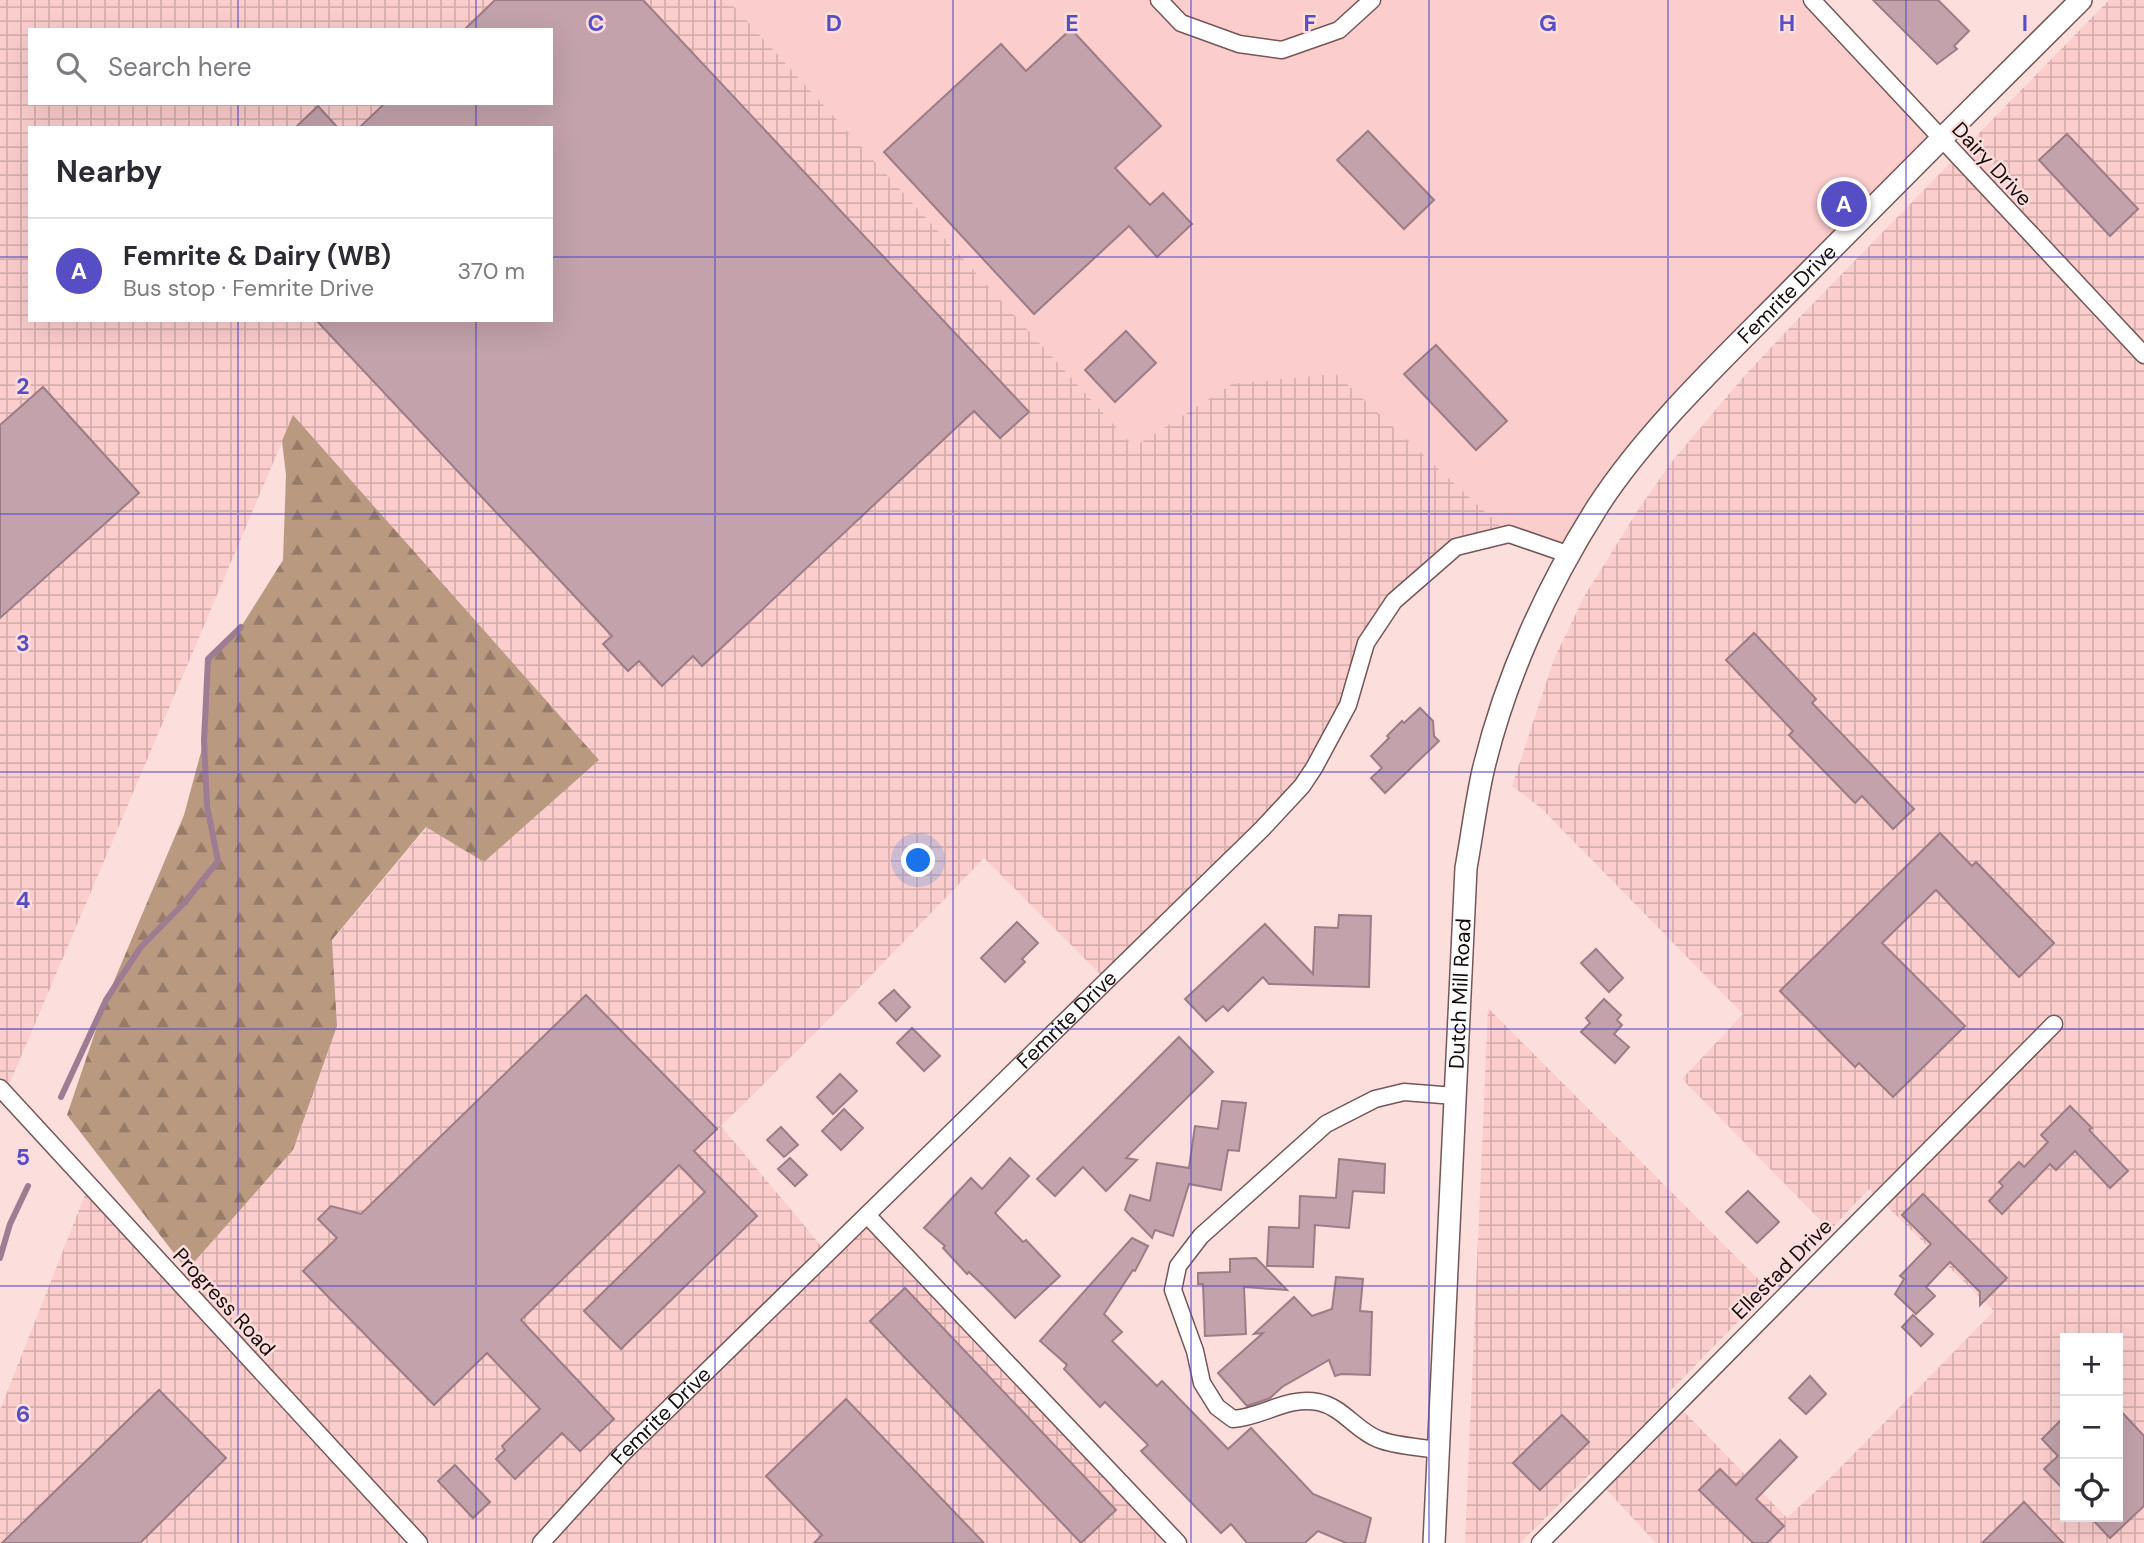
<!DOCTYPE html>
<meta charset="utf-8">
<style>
:root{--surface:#fff;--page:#f7f7f7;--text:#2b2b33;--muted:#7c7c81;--line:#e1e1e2;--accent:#574dc5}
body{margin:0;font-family:"DM Sans",sans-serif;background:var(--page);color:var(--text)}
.controls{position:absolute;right:21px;bottom:21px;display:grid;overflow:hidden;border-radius:0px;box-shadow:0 7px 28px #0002}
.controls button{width:63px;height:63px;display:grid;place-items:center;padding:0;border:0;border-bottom:2px solid var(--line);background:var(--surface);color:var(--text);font:35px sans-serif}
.you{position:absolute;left:919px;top:861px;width:24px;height:24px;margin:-18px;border:5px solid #fff;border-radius:50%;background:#1a73e8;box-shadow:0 0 0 10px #1a73e833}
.badge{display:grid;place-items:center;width:46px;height:46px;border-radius:50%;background:var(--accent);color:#fff;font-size:23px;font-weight:700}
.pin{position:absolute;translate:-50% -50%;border:4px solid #fff;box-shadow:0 2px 7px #0006}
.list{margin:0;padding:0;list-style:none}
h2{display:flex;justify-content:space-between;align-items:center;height:91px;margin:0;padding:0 28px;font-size:30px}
h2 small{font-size:23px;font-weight:400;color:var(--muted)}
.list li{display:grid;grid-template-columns:46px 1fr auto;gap:21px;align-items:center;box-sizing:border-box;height:105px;padding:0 28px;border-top:2px solid var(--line)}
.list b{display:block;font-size:26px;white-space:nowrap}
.list p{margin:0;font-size:23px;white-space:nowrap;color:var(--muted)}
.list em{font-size:23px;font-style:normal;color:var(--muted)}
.icon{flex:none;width:38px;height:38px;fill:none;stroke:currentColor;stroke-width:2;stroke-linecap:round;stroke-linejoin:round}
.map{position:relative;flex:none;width:2144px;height:1543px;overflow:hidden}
.search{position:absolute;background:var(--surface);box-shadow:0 7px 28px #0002;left:28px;top:28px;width:525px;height:77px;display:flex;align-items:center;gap:18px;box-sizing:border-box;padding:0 24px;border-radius:0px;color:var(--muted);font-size:26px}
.panel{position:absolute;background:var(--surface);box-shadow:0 7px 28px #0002;left:28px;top:126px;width:525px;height:196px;border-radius:0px}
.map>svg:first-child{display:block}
.built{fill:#fbcdcd}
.industrial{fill:url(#industrial-grid);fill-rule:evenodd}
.forest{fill:url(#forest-firs)}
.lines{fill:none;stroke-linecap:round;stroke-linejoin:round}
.stream{stroke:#9e7c92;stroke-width:6}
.building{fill:#c3a2ab;stroke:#9c7c85;stroke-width:2}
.minor-casing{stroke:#765757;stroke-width:19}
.tertiary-casing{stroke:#765757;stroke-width:24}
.minor{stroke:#fff;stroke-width:16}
.tertiary{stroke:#fff;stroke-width:21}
.grid{fill:none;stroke:#574dc5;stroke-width:2;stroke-opacity:0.55}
.labels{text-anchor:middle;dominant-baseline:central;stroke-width:5;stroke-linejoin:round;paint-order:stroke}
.street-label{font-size:21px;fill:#170c0c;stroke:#fcdedd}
.grid-label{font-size:23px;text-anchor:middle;font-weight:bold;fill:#574dc5;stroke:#fcdedd;stroke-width:5;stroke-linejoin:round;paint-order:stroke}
</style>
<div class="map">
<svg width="2144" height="1543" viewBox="0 0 2144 1543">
<defs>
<pattern id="industrial-grid" width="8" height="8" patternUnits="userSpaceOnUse" patternTransform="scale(1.75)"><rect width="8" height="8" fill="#fbcdcd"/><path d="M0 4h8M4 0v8" fill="none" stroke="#d6afaf"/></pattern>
<pattern id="forest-firs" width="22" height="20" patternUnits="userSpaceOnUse" patternTransform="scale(1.75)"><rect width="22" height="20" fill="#ba9981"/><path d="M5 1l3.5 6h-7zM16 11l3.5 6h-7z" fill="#967b68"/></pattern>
</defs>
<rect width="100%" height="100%" fill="#fcdedd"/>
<polygon class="built" points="728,0 1812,0 1940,139 1668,419 1570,555 1509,534 1232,384 1134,447"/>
<g class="industrial">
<path d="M 0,0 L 728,0 L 1134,447 L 1232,384 L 1336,374 L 1509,534 L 1456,547 L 1394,601 L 1314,768 L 1106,980 L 984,858 L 830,1018 L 721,1126 L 827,1253 L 867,1215 L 1178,1543 L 0,1543 L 0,1410 L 89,1185 L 177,1280 L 293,1150 L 337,1026 L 332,941 L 427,827 L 293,416 L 0,1106 ZM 30,30 L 551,30 L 551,103 L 30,103 ZM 30,128 L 551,128 L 551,320 L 30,320 Z"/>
<path d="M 2109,0 L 2144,0 L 2144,1543 L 1656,1543 L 1591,1473 L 1520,1543 L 1465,1543 L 1488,1008 L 1769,1290 L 1667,1394 L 1787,1518 L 1833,1475 L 1994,1311 L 1869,1189 L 1830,1230 L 1682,1079 L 1743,1014 L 1541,808 L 1512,786 L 1554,659 L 1585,595 L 1640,507 L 1674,459 L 1747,373 L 1799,318 ZM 2065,1338 L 2118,1338 L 2118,1517 L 2065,1517 Z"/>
</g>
<polygon class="forest" points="293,415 599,760 484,862 426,827 332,940 337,1026 293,1150 187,1270 67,1115 106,1000 184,815 204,741 208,659 241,627 283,560 286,475 282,441"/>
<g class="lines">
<g class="stream">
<polyline points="61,1097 106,1000 140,948 185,902 218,861 207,806 204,741 208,659 241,627"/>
<polyline points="0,1258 10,1224 28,1186"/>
</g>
</g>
<g class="building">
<polygon points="495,0 643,0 1029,412 1000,438 974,411 702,666 693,656 662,686 639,661 628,671 603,644 612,636 316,320 551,320 551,128 359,128 385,103 551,103 551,30 464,30"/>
<polygon points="1873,0 1938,0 1969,31 1954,46 1957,49 1937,64"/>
<polygon points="1071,29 1161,126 1115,168 1150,205 1163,193 1192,224 1157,257 1129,226 1034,314 884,152 1001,44 1026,71"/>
<polygon points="318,106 338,128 295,128"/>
<polygon points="1368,131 1434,200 1404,229 1337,160"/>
<polygon points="2067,134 2138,209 2110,236 2039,160"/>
<polygon points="1126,331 1156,363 1115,402 1085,370"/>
<polygon points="1436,345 1507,421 1476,450 1404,374"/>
<polygon points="43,387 139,493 0,618 0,425"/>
<polygon points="1754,633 1816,699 1812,703 1914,809 1893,829 1862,796 1855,803 1789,735 1793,731 1726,660"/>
<polygon points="1420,708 1433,721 1434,736 1439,741 1385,793 1371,778 1382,768 1371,756 1389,738 1387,736 1402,721 1404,723"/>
<polygon points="1940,833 1972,866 1976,862 2054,943 2019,977 1936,890 1882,943 1965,1026 1893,1097 1859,1063 1855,1067 1780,991"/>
<polygon points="1339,915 1371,916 1369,987 1269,984 1263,977 1228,1011 1223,1006 1206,1021 1185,999 1265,924 1313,974 1315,927 1338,928"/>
<polygon points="1017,922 1038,943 1022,959 1025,962 1005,982 981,958"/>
<polygon points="1596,949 1623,978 1609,992 1581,963"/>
<polygon points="894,990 910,1007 896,1021 879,1003"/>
<polygon points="586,995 717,1129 694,1151 757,1216 621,1349 584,1311 705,1192 679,1165 521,1320 614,1419 580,1451 562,1433 515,1479 496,1459 505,1450 502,1446 540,1409 487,1353 434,1405 303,1271 337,1238 318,1219 331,1206 361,1214"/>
<polygon points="1604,999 1621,1015 1617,1020 1622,1025 1614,1034 1629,1047 1615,1063 1581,1032 1590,1023 1586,1018"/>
<polygon points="912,1028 940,1056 924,1071 897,1043"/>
<polygon points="1179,1037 1213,1072 1126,1158 1137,1160 1106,1191 1083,1167 1055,1196 1037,1179"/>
<polygon points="840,1074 857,1091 833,1114 817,1097"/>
<polygon points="1222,1101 1246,1103 1239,1151 1228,1150 1221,1190 1189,1184 1173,1236 1155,1230 1152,1238 1125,1210 1130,1195 1150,1201 1157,1163 1189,1168 1195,1126 1218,1129"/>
<polygon points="2070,1106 2092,1128 2089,1130 2128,1171 2110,1188 2075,1151 2056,1170 2050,1164 2002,1214 1989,1201 2003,1186 1999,1182 2019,1162 2024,1167 2048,1142 2041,1135"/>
<polygon points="844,1109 863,1128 841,1150 822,1131"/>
<polygon points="781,1127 798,1145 784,1157 767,1140"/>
<polygon points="790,1158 807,1175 795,1186 778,1169"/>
<polygon points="1010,1158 1029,1176 995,1213 1023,1242 1026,1240 1060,1276 1015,1318 990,1292 969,1272 967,1274 943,1248 945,1246 924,1228 971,1178 982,1189"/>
<polygon points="1339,1159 1385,1164 1384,1193 1353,1191 1349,1228 1315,1225 1313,1267 1267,1266 1269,1227 1299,1228 1300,1196 1336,1198"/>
<polygon points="1748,1191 1779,1222 1757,1243 1726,1212"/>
<polygon points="1923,1194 2007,1278 1980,1305 1980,1292 1950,1262 1926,1287 1935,1296 1916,1314 1895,1294 1904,1279 1900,1276 1931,1244 1902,1215"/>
<polygon points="1132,1238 1148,1246 1135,1271 1133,1270 1104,1314 1122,1332 1112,1341 1157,1386 1162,1381 1228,1449 1251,1428 1313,1494 1371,1518 1365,1543 1346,1543 1318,1531 1305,1543 1247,1543 1231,1524 1221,1533 1141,1451 1148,1445 1105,1402 1100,1407 1064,1369 1067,1365 1040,1341"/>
<polygon points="1256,1258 1287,1290 1244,1287 1246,1334 1205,1336 1203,1284 1198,1284 1198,1273 1230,1272 1230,1259"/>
<polygon points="1336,1277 1363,1279 1360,1311 1372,1312 1370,1375 1341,1374 1335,1376 1329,1360 1282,1387 1270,1398 1247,1406 1218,1373 1263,1333 1254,1334 1294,1297 1312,1316 1332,1309"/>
<polygon points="905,1288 1116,1510 1081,1543 870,1321"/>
<polygon points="1913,1315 1933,1334 1921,1346 1902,1327"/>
<polygon points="1810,1376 1826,1394 1806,1414 1789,1398"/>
<polygon points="159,1390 226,1458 140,1543 2,1543"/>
<polygon points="846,1399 984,1543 814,1543 822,1535 766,1476"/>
<polygon points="2118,1408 2144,1436 2144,1506 2110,1538 2090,1517 2118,1517"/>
<polygon points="1562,1415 1589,1442 1540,1490 1513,1463"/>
<polygon points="2065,1416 2065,1491 2044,1469 2058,1456 2042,1439"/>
<polygon points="1780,1440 1797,1457 1756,1499 1784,1526 1767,1543 1753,1543 1699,1490 1720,1469 1736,1485"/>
<polygon points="455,1465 490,1502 473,1518 438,1481"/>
<polygon points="2024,1502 2063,1543 1982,1543"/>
</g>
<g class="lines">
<defs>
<g id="minor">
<polyline points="1159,0 1181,23 1239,44 1282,50 1339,30 1372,0"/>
<polyline points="1812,0 2144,355"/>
<polyline points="0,1088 419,1543"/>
<polyline points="867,1215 1178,1543"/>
<path d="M 1437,1450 C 1420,1447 1394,1446 1378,1439 C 1355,1430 1343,1407 1318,1402 C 1287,1396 1263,1417 1233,1419 L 1217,1407 L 1202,1383 L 1195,1351 L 1173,1290 L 1178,1266 L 1201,1236 L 1326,1124 L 1375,1099 L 1404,1092 L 1455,1096"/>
<path id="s1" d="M 541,1543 L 620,1456 L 1262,829 L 1302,786 L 1314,768 L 1348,705 L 1366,643 L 1394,601 L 1456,547 L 1509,534 L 1570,555"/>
<polyline points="1540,1543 2054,1024"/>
</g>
<g id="tertiary">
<path id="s2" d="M 1434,1543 L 1466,868 C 1472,835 1476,802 1483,771 C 1505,678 1547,586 1598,506 C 1648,429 1727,355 1791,290 C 1887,193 1984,96 2081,0"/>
</g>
</defs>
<use href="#minor" class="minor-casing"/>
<use href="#tertiary" class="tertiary-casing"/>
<use href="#minor" class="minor"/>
<use href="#tertiary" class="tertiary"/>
</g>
<path class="grid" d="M 238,0 L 238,30M 476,0 L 476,30M 715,0 L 715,1543M 953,0 L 953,1543M 1191,0 L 1191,1543M 1429,0 L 1429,1543M 1668,0 L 1668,1543M 1906,0 L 1906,1543M 238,103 L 238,128M 476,103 L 476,128M 0,257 L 30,257M 551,257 L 2144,257M 238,320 L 238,1543M 476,320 L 476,1543M 0,514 L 2144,514M 0,772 L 2144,772M 0,1029 L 2144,1029M 0,1286 L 2144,1286"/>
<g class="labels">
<g class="street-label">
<text transform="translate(1992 164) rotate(47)">Dairy Drive</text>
<text stroke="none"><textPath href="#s2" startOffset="1349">Femrite Drive</textPath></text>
<text stroke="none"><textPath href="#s2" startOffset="550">Dutch Mill Road</textPath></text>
<text stroke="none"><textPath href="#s1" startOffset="742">Femrite Drive</textPath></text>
<text transform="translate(1782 1269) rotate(-45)">Ellestad Drive</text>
<text transform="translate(224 1302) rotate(47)">Progress Road</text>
<text stroke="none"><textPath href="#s1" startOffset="175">Femrite Drive</textPath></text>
</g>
</g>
<g class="grid-label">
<text x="596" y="31">C</text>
<text x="834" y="31">D</text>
<text x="1072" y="31">E</text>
<text x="1310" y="31">F</text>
<text x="1548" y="31">G</text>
<text x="1787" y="31">H</text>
<text x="2025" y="31">I</text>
<text x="23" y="394">2</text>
<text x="23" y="651">3</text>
<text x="23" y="908">4</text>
<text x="23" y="1165">5</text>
<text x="23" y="1422">6</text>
</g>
</svg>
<div class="controls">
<button>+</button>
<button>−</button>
<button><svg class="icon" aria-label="locate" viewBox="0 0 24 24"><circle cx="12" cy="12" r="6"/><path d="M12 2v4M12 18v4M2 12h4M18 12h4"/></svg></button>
</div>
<div class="you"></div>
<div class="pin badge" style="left:1844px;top:204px">A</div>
<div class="search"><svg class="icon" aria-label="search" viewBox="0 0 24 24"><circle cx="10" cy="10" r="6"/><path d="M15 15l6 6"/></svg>Search here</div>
<section class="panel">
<h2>Nearby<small></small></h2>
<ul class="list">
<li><span class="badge">A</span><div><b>Femrite &amp; Dairy (WB)</b><p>Bus stop · Femrite Drive</p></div><em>370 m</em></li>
</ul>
</section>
</div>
